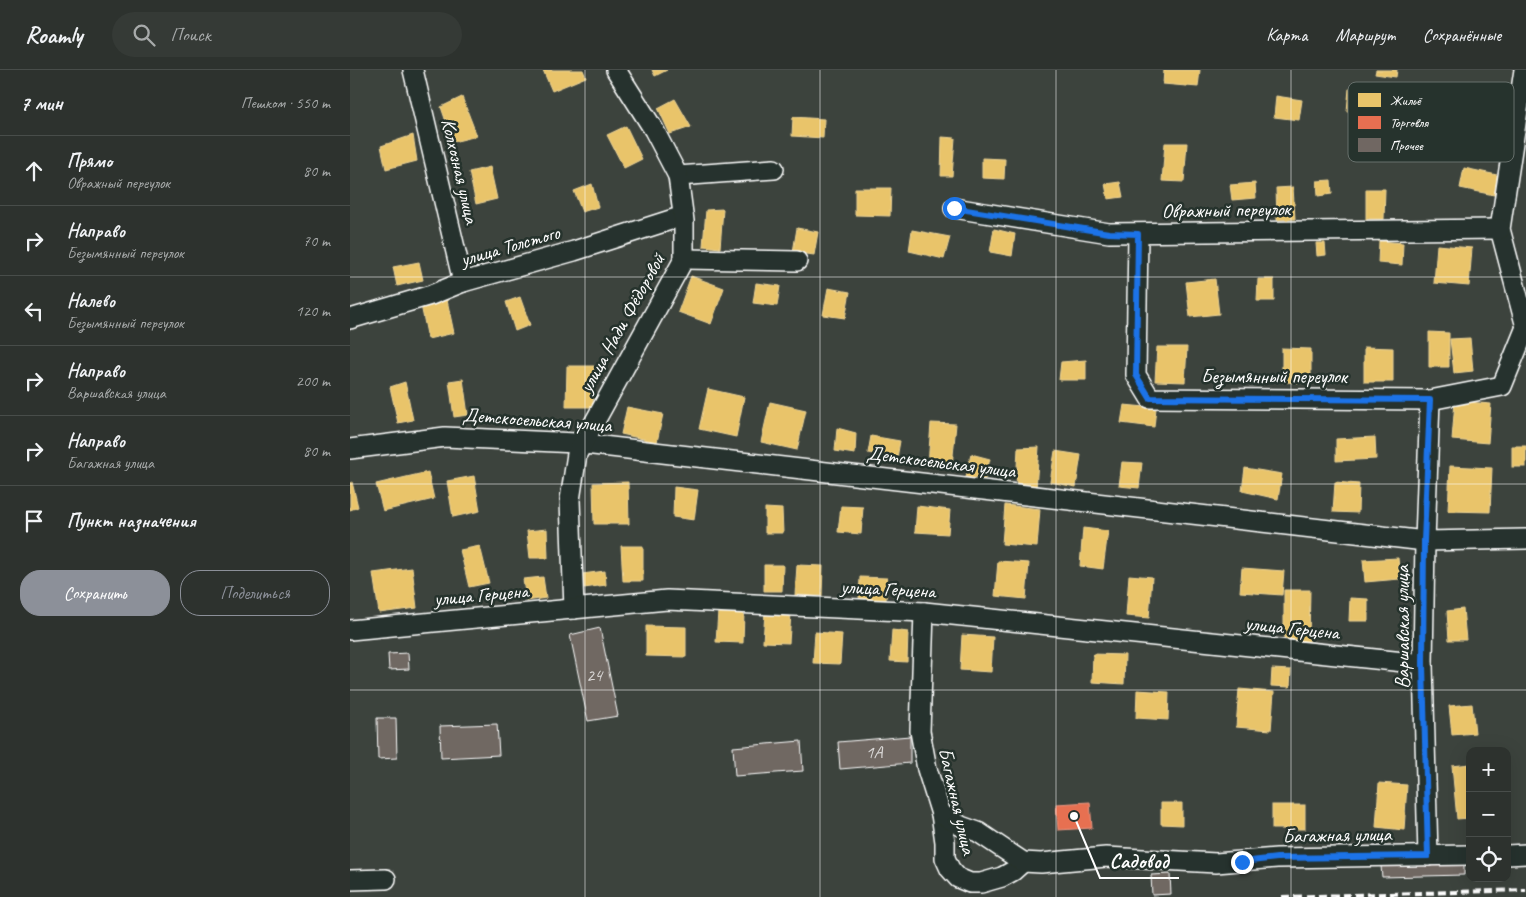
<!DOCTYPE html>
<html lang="ru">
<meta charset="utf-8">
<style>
:root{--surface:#2d322e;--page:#353a36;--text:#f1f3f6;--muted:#a7aaaa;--line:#484d4a;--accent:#8c9099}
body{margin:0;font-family:Caveat,sans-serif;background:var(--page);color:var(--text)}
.controls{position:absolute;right:15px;bottom:15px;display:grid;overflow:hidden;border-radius:10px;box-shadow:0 5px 20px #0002}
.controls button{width:45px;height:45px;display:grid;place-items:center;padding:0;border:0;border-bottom:1px solid var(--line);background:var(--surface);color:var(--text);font:25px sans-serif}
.stop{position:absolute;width:15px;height:15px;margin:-11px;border:4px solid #1a73e8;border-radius:50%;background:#fff}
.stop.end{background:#1a73e8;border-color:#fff;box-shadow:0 1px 5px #0008}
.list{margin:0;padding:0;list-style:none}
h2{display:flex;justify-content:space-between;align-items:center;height:65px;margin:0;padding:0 20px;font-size:21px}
h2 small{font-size:16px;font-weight:400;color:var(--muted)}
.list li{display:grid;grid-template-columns:32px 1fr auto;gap:15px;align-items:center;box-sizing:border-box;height:70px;padding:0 20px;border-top:1px solid var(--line)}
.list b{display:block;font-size:19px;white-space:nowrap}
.list p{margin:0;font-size:16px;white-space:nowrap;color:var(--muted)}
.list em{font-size:16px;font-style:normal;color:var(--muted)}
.actions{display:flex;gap:10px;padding:15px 20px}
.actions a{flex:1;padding:11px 0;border:1px solid var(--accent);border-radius:20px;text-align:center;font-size:18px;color:var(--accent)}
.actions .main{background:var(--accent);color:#fff}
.icon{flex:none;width:28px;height:28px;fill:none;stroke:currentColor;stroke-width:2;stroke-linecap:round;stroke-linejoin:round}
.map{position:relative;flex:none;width:1176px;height:827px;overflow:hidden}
header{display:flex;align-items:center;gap:30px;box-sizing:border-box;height:70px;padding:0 25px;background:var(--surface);border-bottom:1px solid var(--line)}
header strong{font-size:24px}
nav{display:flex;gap:28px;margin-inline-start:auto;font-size:18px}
.search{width:350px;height:45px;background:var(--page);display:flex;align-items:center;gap:12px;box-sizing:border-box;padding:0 18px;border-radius:28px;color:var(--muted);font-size:19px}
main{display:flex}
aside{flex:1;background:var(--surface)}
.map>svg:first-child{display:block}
.homes{fill:#e9c46a;stroke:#f0d697}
.shops{fill:#e76f51;stroke:#ee9a85}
.building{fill:#706762;stroke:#fff}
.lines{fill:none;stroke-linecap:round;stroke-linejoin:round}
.minor-casing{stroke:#fff;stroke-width:22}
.minor{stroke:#26332d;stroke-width:19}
.rail{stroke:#fff;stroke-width:4;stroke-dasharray:8 4;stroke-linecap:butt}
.route{stroke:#1a73e8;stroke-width:6}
.grid{fill:none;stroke:#fff;stroke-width:1;stroke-opacity:0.55}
.labels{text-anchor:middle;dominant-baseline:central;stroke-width:5;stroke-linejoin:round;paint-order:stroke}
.number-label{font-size:18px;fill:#dbd9d8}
.street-label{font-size:20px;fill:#fff;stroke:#26332d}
.key{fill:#26332d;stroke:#67706c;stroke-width:1}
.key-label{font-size:14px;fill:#fff}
.leader{fill:none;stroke:#fff;stroke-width:2}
.callout-dot{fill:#fff;stroke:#26332d;stroke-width:2}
.callout-label{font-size:21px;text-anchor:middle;font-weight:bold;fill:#fff;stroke:#26332d;stroke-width:5;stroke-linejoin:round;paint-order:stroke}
</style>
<header>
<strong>Roamly</strong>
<div class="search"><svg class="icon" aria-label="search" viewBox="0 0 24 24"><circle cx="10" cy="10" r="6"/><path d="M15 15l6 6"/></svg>Поиск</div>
<nav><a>Карта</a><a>Маршрут</a><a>Сохранённые</a></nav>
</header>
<main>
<aside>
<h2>7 мин<small>Пешком · 550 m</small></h2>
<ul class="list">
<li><svg class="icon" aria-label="ahead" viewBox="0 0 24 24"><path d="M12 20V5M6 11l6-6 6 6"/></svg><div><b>Прямо</b><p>Овражный переулок</p></div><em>80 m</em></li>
<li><svg class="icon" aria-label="right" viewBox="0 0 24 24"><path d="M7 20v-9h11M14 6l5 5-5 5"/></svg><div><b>Направо</b><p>Безымянный переулок</p></div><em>70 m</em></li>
<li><svg class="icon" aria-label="left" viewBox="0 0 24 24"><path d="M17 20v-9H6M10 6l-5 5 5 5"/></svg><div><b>Налево</b><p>Безымянный переулок</p></div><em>120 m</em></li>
<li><svg class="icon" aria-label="right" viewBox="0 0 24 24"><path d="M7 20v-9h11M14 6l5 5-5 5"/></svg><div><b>Направо</b><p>Варшавская улица</p></div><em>200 m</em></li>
<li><svg class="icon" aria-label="right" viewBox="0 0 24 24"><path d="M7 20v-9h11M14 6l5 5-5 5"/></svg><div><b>Направо</b><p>Багажная улица</p></div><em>80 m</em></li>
<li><svg class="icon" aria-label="arrive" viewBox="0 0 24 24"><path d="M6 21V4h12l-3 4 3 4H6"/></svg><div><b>Пункт назначения</b></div></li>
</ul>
<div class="actions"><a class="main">Сохранить</a><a>Поделиться</a></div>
</aside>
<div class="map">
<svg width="1176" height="827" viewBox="0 0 1176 827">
<rect width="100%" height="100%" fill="#3c433d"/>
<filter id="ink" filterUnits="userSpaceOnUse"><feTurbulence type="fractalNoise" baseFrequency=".02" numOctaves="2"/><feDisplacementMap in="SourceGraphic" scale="10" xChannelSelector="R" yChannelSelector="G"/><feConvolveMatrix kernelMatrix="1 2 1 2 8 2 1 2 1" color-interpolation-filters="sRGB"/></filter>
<g filter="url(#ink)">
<g class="homes">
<polygon points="193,0 233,0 236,7 202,21"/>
<polygon points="302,0 317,0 305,6"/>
<polygon points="814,0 850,0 848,17 813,14"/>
<polygon points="1026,0 1047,0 1046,7 1025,4"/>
<polygon points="999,19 1025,21 1023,43 997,41"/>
<polygon points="926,26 952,30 949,50 924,47"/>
<polygon points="112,27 127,66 103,72 91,37"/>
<polygon points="325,29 341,57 320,64 308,38"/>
<polygon points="443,47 474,49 473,68 442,66"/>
<polygon points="276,56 292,89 274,98 257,65"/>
<polygon points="63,65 67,91 36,99 31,76"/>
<polygon points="592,67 605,68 602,106 591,106"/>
<polygon points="815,73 837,73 834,112 812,111"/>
<polygon points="632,88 655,89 654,109 632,108"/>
<polygon points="140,97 147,129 126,134 119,102"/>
<polygon points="1114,98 1147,105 1144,125 1110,118"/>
<polygon points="981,110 982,124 968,126 967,111"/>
<polygon points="770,112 773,127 758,129 755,114"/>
<polygon points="905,113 906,128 882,130 880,115"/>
<polygon points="242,114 248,137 232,142 224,121"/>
<polygon points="943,117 945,149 927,150 926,118"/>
<polygon points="505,118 541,118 540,146 505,145"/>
<polygon points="1016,119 1035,119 1034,149 1016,149"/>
<polygon points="373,139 370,178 353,176 356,140"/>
<polygon points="447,158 468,162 464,185 443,182"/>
<polygon points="644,159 665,164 662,186 640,182"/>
<polygon points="562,160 600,167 594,189 559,181"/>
<polygon points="1029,171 1053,173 1052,195 1028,193"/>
<polygon points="966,173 975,173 976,185 967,186"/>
<polygon points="1087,175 1122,178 1119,216 1084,213"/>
<polygon points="69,192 73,210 47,216 43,197"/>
<polygon points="341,206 374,218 361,254 328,242"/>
<polygon points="865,209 869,244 840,247 836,212"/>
<polygon points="908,209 924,209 924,231 907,231"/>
<polygon points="406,213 430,216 427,236 403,233"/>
<polygon points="478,218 500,222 495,248 473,245"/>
<polygon points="170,227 180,255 165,261 156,232"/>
<polygon points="97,230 104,263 78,269 71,235"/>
<polygon points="1079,262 1099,263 1099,297 1079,297"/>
<polygon points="1120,268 1123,301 1104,303 1100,269"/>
<polygon points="807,277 837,277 835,312 805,311"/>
<polygon points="1014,277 1043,278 1043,312 1014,312"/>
<polygon points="932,278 961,279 961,313 932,312"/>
<polygon points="736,290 736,310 709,310 711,292"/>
<polygon points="217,296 244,296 243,337 216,337"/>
<polygon points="113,309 118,345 104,347 99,311"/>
<polygon points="55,312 63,350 48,353 40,317"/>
<polygon points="358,319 394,327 386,367 349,359"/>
<polygon points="1105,331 1141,334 1138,373 1102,370"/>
<polygon points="420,332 456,340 447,380 411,372"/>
<polygon points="774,335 806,338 804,357 771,353"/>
<polygon points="277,337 313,344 307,372 271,364"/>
<polygon points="581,353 606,354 602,396 578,395"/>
<polygon points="487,358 506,363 505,384 485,381"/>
<polygon points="521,366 550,371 547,388 518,383"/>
<polygon points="1025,367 1026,389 986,391 986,369"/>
<rect x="1162" y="376" width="14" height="21"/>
<polygon points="689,377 686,419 666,417 668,378"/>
<polygon points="705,381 731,385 726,417 700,412"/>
<polygon points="621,384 640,389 634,412 616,407"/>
<polygon points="772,392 792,393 789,418 769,416"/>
<polygon points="1100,396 1142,398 1140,442 1098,441"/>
<polygon points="895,398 932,404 928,429 892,421"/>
<polygon points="78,402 84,429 33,441 26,414"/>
<polygon points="124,406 130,441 103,447 97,411"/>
<polygon points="2,412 8,437 0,440 0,413"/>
<polygon points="278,412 279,454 244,454 243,413"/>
<polygon points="985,412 1009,414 1008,443 983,442"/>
<polygon points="324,417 348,420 344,450 323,447"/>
<polygon points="655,435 690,439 687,477 652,474"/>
<polygon points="491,436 513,437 511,464 488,462"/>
<polygon points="567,436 600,440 598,464 565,462"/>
<polygon points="415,438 432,439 433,463 415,463"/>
<polygon points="733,458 758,461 753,499 730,496"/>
<polygon points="197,459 198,488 180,488 177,461"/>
<polygon points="130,476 139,513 119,517 110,480"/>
<polygon points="271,476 293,476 293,511 273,511"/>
<polygon points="1048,488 1050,509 1015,512 1013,490"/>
<polygon points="648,491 679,493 676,529 645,526"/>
<polygon points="414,495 433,495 432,521 414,521"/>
<polygon points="447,495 473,496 472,526 445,525"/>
<polygon points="62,498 67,538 29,543 23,503"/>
<polygon points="892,498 934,501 932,525 890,522"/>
<polygon points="255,501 256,515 234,518 232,504"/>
<polygon points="779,505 802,507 799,548 776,546"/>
<polygon points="193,507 196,528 176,531 173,509"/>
<polygon points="510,507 537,508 536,531 509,530"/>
<polygon points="934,520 960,520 959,572 934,573"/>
<polygon points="1000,528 1018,529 1018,551 999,551"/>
<polygon points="1113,539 1116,570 1099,570 1097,541"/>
<polygon points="368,541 394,543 393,573 366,572"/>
<polygon points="415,542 441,543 439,573 413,572"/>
<polygon points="296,556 336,557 336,587 296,586"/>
<polygon points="542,560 558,562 557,592 540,591"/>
<polygon points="465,562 492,564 490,594 463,593"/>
<polygon points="612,565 643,567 641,602 610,600"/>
<polygon points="743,584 775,585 774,614 742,612"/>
<polygon points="922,599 941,600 940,617 921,616"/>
<polygon points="889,619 924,622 921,660 886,657"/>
<polygon points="787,620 819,622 818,650 786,648"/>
<polygon points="1122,634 1125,663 1102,665 1099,636"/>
<polygon points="1120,694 1120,748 1107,749 1102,696"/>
<polygon points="1029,713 1057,715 1054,760 1026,757"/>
<polygon points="811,733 832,733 832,755 811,754"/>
<rect x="922" y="735" width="33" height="24"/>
</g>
<polygon class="shops" points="740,732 742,758 708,760 706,734"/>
<g class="building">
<polygon points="250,558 268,646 238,651 220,565"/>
<polygon points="58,583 59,599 39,600 38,584"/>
<polygon points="27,648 46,648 47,688 28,689"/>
<polygon points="147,654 149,685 91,688 90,656"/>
<polygon points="560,666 560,693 490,699 488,672"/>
<polygon points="451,671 453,701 385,706 383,677"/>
<polygon points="1114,794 1114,805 1032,807 1031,796"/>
<polygon points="820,804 821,824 802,825 801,805"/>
</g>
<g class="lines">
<defs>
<g id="minor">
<polyline points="63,0 113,212"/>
<polyline points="1174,0 1150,159 1176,257"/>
<polyline points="328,106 424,99"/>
<polyline points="604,138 759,163 1150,159"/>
<polyline points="788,164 786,305 800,328 1080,330 1152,316 1176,257"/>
<polyline points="334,189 447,191"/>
<polyline points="0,249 81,225 113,212 224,181 333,146"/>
<polyline points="0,379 95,367 226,373 1075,471 1176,469"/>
<polyline points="224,539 220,430 227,384 334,189 334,151 328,106 304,60 266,0"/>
<polyline points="574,542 570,661 577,699 591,744 595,772 595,788 600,799 608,808 620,813 631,813 652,807 663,801 673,792"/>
<polyline points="0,560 317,530 574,542 1073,594"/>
<polyline points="591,744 611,756 628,762 673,792 691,793 756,787 866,793 927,788 1120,785"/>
<polyline points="1157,785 1176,784"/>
<polyline points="1078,786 1073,594 1075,471 1080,330"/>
<polyline points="0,810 36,809"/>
</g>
</defs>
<use href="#minor" class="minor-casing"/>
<use href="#minor" class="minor"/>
<polyline class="rail" points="932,827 1176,820"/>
</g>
</g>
<g class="lines" filter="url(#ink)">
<polyline class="route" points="604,138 759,163 788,164 786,305 800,328 1080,330 1074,471 1073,594 1078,786 927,788 892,792"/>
</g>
<path class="grid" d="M 235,0 L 235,827M 470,0 L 470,827M 706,0 L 706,827M 941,0 L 941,827M 0,207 L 1176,207M 0,414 L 1176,414M 0,620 L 1176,620"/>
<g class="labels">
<g class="number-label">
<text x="244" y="605">24</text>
<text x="524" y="682">1А</text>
</g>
<g class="street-label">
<text transform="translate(110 101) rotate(77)">Колхозная улица</text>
<text transform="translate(876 140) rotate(-1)">Овражный переулок</text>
<text transform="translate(160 176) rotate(-16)">улица Толстого</text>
<text transform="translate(272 253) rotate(-61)">улица Нади Фёдоровой</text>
<text x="924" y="306">Безымянный переулок</text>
<text transform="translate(187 350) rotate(4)">Детскосельская улица</text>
<text transform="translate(591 392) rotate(7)">Детскосельская улица</text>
<text transform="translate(538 519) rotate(3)">улица Герцена</text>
<text transform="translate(131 525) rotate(-5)">улица Герцена</text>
<text transform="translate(1052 557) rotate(-90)">Варшавская улица</text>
<text transform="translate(942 558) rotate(6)">улица Герцена</text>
<text transform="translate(607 731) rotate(77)">Багажная улица</text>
<text transform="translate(987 765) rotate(-1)">Багажная улица</text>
</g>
</g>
<rect x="998" y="12" width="166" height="80" rx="8" class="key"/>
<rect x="1008" y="23" width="23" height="14" fill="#e9c46a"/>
<rect x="1008" y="46" width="23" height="13" fill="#e76f51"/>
<rect x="1008" y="68" width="23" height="14" fill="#706762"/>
<g class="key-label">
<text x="1040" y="35">Жильё</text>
<text x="1040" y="57">Торговля</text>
<text x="1040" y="80">Прочее</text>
</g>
<path class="leader" d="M724 746L750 808H829"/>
<circle class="callout-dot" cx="724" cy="746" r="5"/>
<g class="callout-label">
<text x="789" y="798">Садовод</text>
</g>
</svg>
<div class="controls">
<button>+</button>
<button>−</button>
<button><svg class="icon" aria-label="locate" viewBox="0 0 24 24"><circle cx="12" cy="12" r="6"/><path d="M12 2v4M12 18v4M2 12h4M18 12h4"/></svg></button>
</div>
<div class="stop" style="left:604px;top:138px"></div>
<div class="stop end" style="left:892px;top:792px"></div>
</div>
</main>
